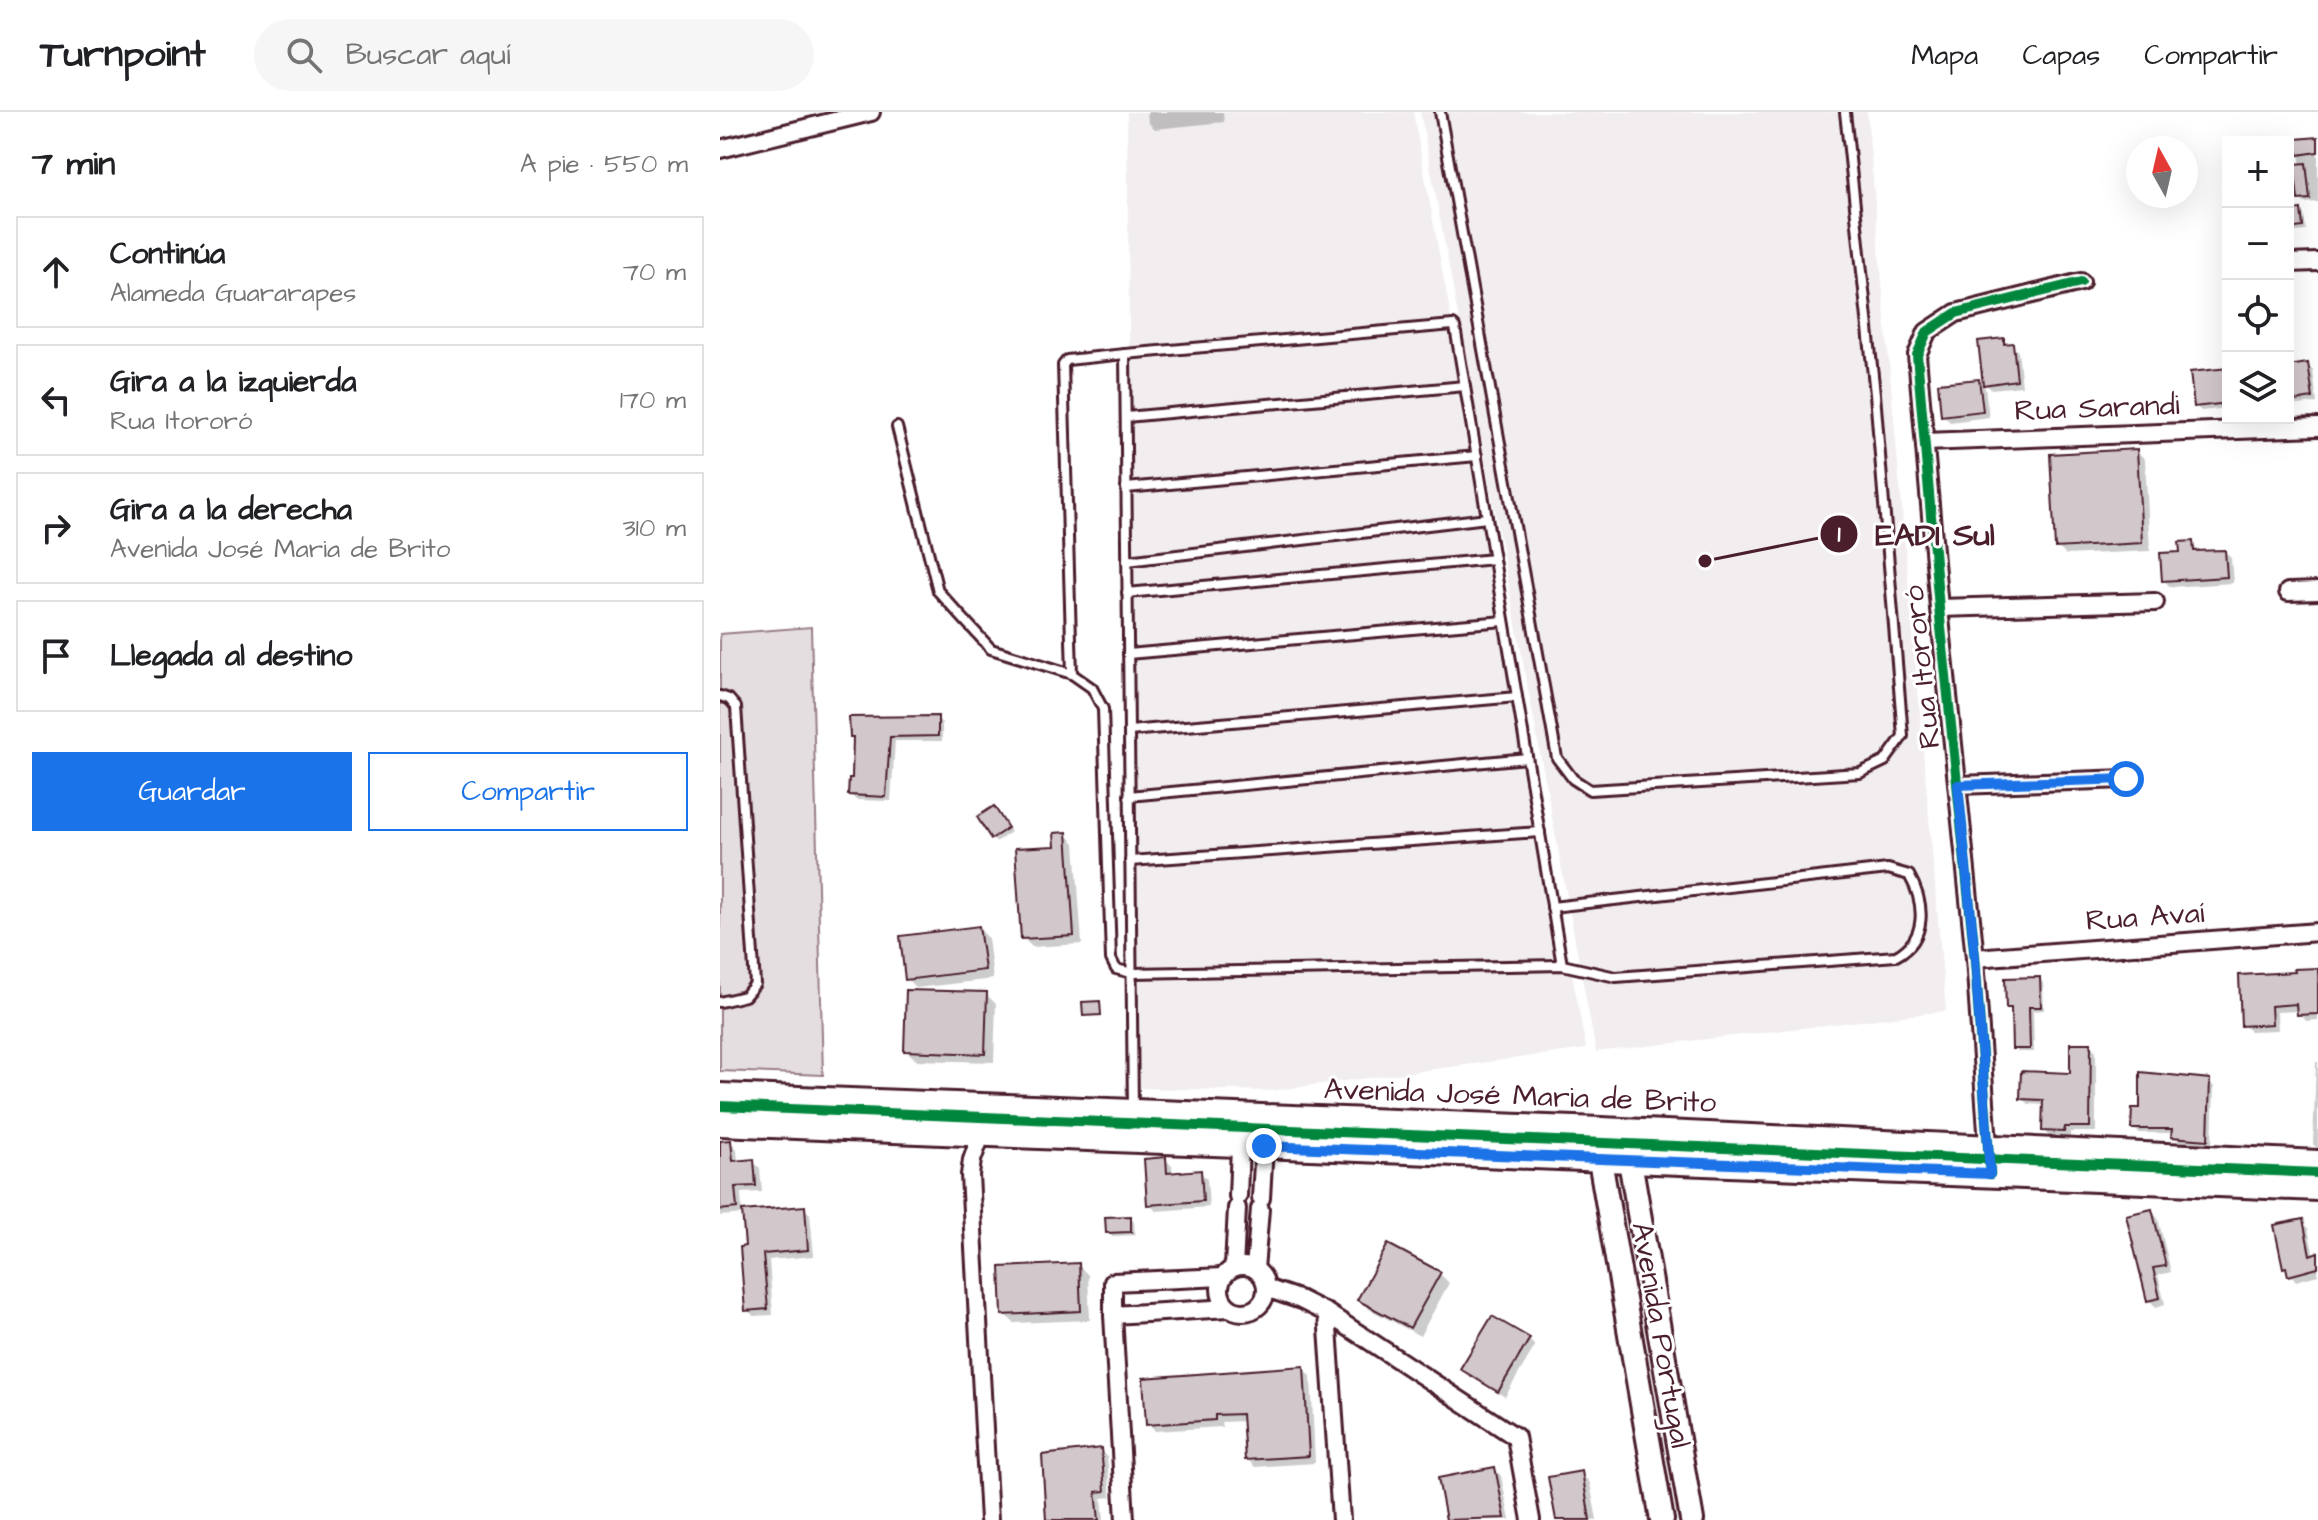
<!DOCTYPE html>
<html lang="es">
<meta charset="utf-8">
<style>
:root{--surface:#fff;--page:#f6f6f6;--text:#202124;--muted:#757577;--line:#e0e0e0;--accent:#1a73e8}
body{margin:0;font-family:"Architects Daughter",sans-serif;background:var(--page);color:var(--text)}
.controls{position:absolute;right:24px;top:24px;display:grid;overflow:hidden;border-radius:0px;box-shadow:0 8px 32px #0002}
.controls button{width:72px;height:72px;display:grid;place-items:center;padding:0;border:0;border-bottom:2px solid var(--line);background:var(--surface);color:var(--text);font:40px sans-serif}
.compass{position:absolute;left:1406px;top:24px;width:72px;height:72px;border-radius:50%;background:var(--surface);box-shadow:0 8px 32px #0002;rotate:352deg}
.stop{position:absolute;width:24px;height:24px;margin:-18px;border:6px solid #1a73e8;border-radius:50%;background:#fff}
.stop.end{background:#1a73e8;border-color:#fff;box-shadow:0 2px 8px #0008}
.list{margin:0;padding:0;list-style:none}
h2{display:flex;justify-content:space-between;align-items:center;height:104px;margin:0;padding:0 32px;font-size:34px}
h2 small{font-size:26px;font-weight:400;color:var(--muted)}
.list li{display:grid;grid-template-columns:52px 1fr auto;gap:24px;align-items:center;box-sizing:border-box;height:112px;margin:0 16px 16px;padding:0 16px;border:2px solid var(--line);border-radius:0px}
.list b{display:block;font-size:30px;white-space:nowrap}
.list p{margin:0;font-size:26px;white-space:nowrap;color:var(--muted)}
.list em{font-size:26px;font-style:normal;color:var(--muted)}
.actions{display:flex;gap:16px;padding:24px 32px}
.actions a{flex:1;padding:18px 0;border:2px solid var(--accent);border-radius:0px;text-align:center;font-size:28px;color:var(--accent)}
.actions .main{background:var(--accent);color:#fff}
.icon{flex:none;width:44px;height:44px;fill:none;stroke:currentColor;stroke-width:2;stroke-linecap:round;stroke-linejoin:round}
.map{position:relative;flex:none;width:1598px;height:1408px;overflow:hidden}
header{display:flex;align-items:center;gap:48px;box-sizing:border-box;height:112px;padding:0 40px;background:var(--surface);border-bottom:2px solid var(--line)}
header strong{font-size:38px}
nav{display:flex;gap:44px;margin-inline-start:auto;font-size:28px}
.search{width:560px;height:72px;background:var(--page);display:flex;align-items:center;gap:20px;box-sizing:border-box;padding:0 28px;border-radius:44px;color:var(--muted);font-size:30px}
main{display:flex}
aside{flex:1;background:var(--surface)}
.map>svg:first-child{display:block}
.built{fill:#f2eeef}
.green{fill:#e5dee0;stroke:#987e86;stroke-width:2}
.shadow{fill:#0003}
.building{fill:#d2c7cb;stroke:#4a1f2b;stroke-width:2}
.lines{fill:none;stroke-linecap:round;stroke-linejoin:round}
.service-casing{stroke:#4a1f2b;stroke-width:14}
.minor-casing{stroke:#4a1f2b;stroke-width:22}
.secondary-casing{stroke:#4a1f2b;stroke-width:28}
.service{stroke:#fff;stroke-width:8}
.minor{stroke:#fff;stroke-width:16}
.secondary{stroke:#fff;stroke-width:22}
.cycleway-casing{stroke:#fff;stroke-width:15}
.cycleway{stroke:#00873e;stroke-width:10}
.route{stroke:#1a73e8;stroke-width:10}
.labels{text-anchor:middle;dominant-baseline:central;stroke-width:6;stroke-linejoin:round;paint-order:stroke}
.street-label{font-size:30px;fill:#4a1f2b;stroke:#fff}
.leader{fill:none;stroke:#4a1f2b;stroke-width:3}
.callout-dot{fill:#4a1f2b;stroke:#fff;stroke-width:3}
.mark-label{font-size:24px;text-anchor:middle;font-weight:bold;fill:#fff}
.callout-label{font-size:32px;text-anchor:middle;font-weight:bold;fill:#4a1f2b;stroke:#fff;stroke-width:6;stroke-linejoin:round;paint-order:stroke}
</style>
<header>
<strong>Turnpoint</strong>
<div class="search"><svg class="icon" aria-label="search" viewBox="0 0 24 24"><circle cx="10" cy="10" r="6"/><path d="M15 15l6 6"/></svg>Buscar aquí</div>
<nav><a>Mapa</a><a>Capas</a><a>Compartir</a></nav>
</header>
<main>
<aside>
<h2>7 min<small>A pie · 550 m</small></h2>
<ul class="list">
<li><svg class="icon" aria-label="ahead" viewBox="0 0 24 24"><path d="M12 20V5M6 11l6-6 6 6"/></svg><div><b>Continúa</b><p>Alameda Guararapes</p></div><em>70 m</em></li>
<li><svg class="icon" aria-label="left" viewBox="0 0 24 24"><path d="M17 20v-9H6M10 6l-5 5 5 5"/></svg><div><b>Gira a la izquierda</b><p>Rua Itororó</p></div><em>170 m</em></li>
<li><svg class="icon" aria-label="right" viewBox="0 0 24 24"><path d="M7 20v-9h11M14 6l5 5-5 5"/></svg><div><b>Gira a la derecha</b><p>Avenida José Maria de Brito</p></div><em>310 m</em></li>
<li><svg class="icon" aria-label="arrive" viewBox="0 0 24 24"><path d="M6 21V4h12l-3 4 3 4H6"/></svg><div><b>Llegada al destino</b></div></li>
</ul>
<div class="actions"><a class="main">Guardar</a><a>Compartir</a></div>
</aside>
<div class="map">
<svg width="1598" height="1408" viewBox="0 0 1598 1408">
<rect width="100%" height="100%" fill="#fff"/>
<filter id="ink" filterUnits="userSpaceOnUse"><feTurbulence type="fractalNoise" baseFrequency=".0125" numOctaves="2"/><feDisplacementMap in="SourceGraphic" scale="16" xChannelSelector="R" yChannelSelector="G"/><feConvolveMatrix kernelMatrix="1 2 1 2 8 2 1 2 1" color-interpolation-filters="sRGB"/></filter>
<g filter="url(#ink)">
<g class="built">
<polygon points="407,0 693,0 866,937 549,979 416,976"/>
<polygon points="700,0 1147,0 1226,899 876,940"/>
</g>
<polygon class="green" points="91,515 103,963 0,959 0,522"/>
<g class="shadow">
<polygon points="427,0 503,0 504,10 435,17 428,10"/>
<polygon points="1528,26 1532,30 1508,30 1508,36 1507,28"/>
<polygon points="1598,27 1598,90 1584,91 1580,87 1582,65 1578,29"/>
<polygon points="1580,99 1584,103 1586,119 1568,121 1568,101"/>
<polygon points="1283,228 1298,239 1302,274 1271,277 1265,272"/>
<polygon points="1588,253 1593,259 1597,291 1568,294 1568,256"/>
<polygon points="1508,258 1508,296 1481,299 1476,294"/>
<polygon points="1258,269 1265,275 1269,305 1230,310 1223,303"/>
<polygon points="1416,339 1425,347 1430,439 1346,443 1337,435"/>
<polygon points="1472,431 1479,441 1505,440 1511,446 1513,471 1450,475 1444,468"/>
<polygon points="217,606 222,611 222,629 175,629 171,689 136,688 130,682 134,668 135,627 132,624"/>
<polygon points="278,700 291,720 276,730 272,725"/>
<polygon points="346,722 355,731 362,832 312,835 303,826 337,735"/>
<polygon points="259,816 268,826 273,867 196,876 187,867"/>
<polygon points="1598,858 1598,908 1586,909 1579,899 1557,900 1558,918 1530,919 1523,913"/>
<polygon points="1319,867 1323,871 1324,898 1313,899 1314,940 1298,940 1294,936 1293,900 1288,895"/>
<polygon points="266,882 276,892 274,950 196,948 186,938"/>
<polygon points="1370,933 1376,939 1376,1020 1350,1020 1350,1026 1330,1025 1324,1019 1325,993 1309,992 1302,986 1352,963"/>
<polygon points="1596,950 1598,950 1598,1037 1593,1032"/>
<polygon points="1489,969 1494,975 1492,1032 1459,1030 1454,1021 1419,1021 1413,1016 1422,998"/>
<polygon points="11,1030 17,1037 18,1051 33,1050 40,1056 42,1080 21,1081 22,1101 84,1096 90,1102 94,1144 49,1148 53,1203 34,1204 27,1198 24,1102 0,1104 0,1031"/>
<polygon points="445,1047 452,1054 453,1062 480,1060 487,1067 489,1095 436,1099 429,1092"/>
<polygon points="1431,1099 1438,1106 1451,1160 1438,1163 1445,1192 1436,1195 1429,1188"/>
<polygon points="410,1106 414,1110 415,1123 392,1124 388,1120"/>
<polygon points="1582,1110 1588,1116 1594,1144 1598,1142 1598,1163 1576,1169 1565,1155"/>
<polygon points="358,1153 368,1163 370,1208 294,1211 284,1202"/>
<polygon points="720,1162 729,1171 700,1224 649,1197 640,1188"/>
<polygon points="809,1228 815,1234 785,1285 742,1257"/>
<polygon points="583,1256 591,1264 595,1351 535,1355 527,1347 525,1309 501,1310 502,1315 435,1319 428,1312"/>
<polygon points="380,1339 387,1345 391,1385 382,1386 384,1408 329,1408"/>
<polygon points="775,1357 781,1364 790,1408 728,1408 720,1368"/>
<polygon points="861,1361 870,1371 877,1408 838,1408"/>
</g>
<g class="building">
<polygon points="1598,25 1598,40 1578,43 1576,27"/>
<polygon points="1586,51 1590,87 1578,88 1574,52"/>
<polygon points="1581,97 1583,115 1568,117 1568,99"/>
<polygon points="1284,226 1284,232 1293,231 1297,268 1263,273 1258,229"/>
<polygon points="1588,251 1593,286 1568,290 1568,254"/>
<polygon points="1508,256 1508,291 1474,295 1470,260"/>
<polygon points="1259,267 1263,299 1221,304 1218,271"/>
<polygon points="1417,337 1422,431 1335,436 1330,342"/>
<polygon points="1473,429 1474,439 1505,438 1507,465 1442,469 1440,441 1460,440 1459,430"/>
<polygon points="218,604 218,624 170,625 166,685 128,683 129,666 132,666 133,625 130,625 129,605"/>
<polygon points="274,694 288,716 271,727 257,705"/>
<polygon points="347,720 354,824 301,827 295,736 335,734 334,721"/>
<polygon points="259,814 265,858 185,868 180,824"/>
<polygon points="1598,856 1598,902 1577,903 1576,892 1551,894 1552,912 1521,914 1519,863 1575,860 1574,857"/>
<polygon points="1320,865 1321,895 1309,895 1310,937 1292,937 1291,896 1286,896 1285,866"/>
<polygon points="186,878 267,880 265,942 184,939"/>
<polygon points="380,889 381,903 363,904 362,890"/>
<polygon points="1350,931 1371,931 1370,1015 1345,1015 1344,1020 1322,1019 1323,988 1300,987 1301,959 1350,961"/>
<polygon points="1420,960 1490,967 1488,1028 1451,1025 1452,1017 1411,1017 1412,996 1420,996"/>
<polygon points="11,1028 13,1049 34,1047 36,1074 15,1075 17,1096 0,1098 0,1029"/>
<polygon points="446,1045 447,1061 481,1058 483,1089 427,1093 424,1047"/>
<polygon points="85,1094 88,1138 43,1142 48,1197 25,1199 20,1135 25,1134 22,1099"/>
<polygon points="1432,1097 1446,1154 1433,1156 1440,1186 1427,1189 1406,1103"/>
<polygon points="411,1104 411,1120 386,1121 385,1105"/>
<polygon points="1583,1107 1590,1143 1598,1140 1598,1156 1568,1164 1566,1155 1563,1156 1554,1113"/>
<polygon points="668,1132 721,1160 690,1216 637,1188"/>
<polygon points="359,1151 361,1199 282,1203 280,1155"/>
<polygon points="772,1204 810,1226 778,1280 740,1257"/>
<polygon points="584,1254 589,1344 525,1348 522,1302 495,1303 495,1308 426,1313 423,1266"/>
<polygon points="381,1336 385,1379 376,1380 379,1408 326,1408 322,1343"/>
<polygon points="775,1355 785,1406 726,1408 718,1366"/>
<polygon points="862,1359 870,1408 836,1408 828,1365"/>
</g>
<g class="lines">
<defs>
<g id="service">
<polyline points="720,0 837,646 853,667 870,678 1140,661 1165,649 1183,624 1155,282 1125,0"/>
<polyline points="406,305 745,274"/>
<path d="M 177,315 L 218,479 L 271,537 L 352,562 L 372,576 L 383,597 L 391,847 L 396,857 L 412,861 L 842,853 L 896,865 L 1176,844 C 1208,827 1205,791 1189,763 L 1168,757 L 832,795"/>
<polyline points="406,376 757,344"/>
<polyline points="407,449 767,406"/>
<polyline points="407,481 774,447"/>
<polyline points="408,542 784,509"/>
<polyline points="352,562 343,253 347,248 405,242"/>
<polyline points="0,584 9,587 16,595 35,872 25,884 0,890"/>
<polyline points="409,619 797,585"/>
<polyline points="409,684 807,646"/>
<polyline points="410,749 820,720"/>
<polyline points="413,998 405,242 733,213 735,215 842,853"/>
</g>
<g id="minor">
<polyline points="0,37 151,0"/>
<polyline points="1568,151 1598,150"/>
<polyline points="1205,330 1598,315"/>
<polyline points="1568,480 1598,479"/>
<polyline points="1219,496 1435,490"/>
<polyline points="1238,673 1406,667"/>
<polyline points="1255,846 1598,820"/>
<polyline points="261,1023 252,1048 250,1063 269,1408"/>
<polyline points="1270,1062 1255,846 1219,496 1197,243 1207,220 1236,201 1361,170"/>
<polyline points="518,1084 520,1034"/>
<polyline points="541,1086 544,1034"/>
<circle cx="523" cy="1177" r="23"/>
<polyline points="514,1155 517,1096"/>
<polyline points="535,1157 540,1097"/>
<polyline points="546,1176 581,1188 607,1201 796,1325 811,1408"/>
<polyline points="607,1201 621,1408"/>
<polyline points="393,1203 509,1196"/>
<polyline points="405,1408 393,1203 393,1170 503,1165"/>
</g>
<g id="secondary">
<polyline points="0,983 881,1017 1598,1050"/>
<polyline points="0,1012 1598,1077"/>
<polyline points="881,1035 880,1048 942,1408"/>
<polyline points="911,1035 910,1049 972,1408"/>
</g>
</defs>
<use href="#service" class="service-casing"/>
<use href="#minor" class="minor-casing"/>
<use href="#secondary" class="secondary-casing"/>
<use href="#service" class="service"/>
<use href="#minor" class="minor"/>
<use href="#secondary" class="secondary"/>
<defs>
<g id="cycleway">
<polyline points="0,994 1598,1061"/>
<polyline points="1270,1062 1255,846 1219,496 1197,243 1207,220 1236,201 1361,170"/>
</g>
</defs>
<use href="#cycleway" class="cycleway-casing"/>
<use href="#cycleway" class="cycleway"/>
</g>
</g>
<g class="lines" filter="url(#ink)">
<polyline class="route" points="544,1034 1270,1062 1255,846 1238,673 1406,667"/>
</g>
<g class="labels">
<g class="street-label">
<text transform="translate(1377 296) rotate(-2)">Rua Sarandi</text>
<text transform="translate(1202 555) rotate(-96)">Rua Itororó</text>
<text transform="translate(1425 805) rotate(-4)">Rua Avaí</text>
<text transform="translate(800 984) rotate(2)">Avenida José Maria de Brito</text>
<text transform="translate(941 1223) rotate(80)">Avenida Portugal</text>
</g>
</g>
<path class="leader" d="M985 449L1119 422"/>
<g class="callout-dot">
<circle cx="985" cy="449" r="8"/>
<circle cx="1119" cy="422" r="20"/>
</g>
<g class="mark-label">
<text x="1119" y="430">1</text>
</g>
<g class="callout-label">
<text x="1215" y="433">EADI Sul</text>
</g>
</svg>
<div class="controls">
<button>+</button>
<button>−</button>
<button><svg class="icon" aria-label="locate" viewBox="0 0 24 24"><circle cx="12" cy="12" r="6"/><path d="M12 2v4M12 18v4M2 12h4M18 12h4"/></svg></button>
<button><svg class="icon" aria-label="layers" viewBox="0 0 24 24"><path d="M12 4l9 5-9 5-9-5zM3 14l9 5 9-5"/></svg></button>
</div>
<svg class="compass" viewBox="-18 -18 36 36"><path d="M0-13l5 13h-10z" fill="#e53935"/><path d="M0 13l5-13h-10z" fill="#757577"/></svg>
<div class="stop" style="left:1406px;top:667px"></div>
<div class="stop end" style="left:544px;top:1034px"></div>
</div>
</main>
